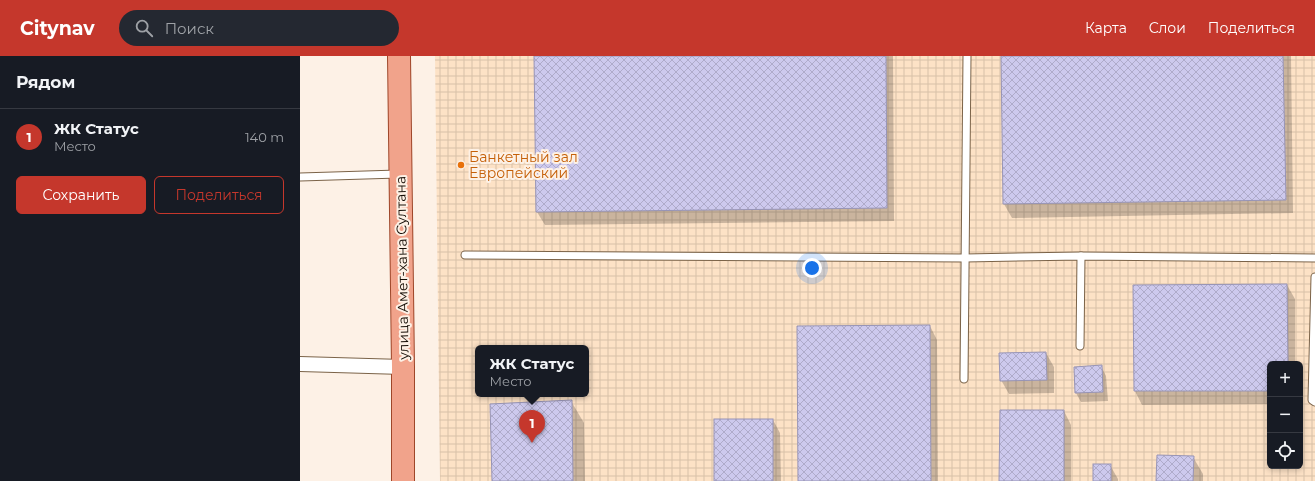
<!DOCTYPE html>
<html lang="ru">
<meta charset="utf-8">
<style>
:root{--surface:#171b24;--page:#242831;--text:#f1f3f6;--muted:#9ea1a6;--line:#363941;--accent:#c5372c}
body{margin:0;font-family:Montserrat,sans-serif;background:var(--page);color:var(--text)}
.controls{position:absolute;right:12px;bottom:12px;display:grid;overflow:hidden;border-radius:6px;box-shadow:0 2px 6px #0003}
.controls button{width:36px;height:36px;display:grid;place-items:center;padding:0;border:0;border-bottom:1px solid var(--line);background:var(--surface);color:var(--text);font:20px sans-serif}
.you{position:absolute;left:512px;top:212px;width:14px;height:14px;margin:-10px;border:3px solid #fff;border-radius:50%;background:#1a73e8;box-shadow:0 0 0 6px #1a73e833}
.badge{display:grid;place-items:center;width:26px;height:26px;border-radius:50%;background:var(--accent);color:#fff;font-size:13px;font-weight:700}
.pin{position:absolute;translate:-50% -33px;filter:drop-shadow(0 1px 2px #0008)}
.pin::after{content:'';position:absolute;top:21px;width:14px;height:12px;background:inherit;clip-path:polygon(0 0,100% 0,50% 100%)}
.popup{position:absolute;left:175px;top:289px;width:114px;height:52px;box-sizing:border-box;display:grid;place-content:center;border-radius:6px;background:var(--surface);filter:drop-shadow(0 1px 3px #0005);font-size:13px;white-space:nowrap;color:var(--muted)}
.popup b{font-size:15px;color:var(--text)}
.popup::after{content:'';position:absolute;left:50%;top:100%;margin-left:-8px;border:8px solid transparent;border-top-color:var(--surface)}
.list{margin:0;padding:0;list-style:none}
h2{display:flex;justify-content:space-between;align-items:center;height:52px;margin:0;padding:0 16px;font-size:17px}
h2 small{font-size:13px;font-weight:400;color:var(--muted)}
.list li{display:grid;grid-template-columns:26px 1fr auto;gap:12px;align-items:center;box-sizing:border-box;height:56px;padding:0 16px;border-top:1px solid var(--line)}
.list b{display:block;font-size:15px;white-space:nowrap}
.list p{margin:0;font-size:13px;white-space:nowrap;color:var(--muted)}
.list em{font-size:13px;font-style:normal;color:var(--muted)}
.actions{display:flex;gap:8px;padding:12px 16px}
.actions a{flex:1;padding:9px 0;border:1px solid var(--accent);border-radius:6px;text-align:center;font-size:14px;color:var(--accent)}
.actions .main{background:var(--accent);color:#fff}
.icon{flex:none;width:22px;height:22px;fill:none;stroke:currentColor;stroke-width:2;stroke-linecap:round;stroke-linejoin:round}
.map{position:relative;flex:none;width:1015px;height:425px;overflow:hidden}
header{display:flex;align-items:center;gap:24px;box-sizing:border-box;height:56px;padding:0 20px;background:var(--accent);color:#fff}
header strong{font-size:19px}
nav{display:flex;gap:22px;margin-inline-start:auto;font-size:14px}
.search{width:280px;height:36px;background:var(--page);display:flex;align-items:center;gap:10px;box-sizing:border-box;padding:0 14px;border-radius:22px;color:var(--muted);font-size:15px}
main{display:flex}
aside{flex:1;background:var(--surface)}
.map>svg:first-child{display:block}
.industrial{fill:url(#industrial-grid);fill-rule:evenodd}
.shadow{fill:#0003}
.building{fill:url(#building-cross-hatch);stroke:#9794b6}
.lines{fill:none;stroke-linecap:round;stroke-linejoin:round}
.lane-casing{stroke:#7b6348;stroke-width:9}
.street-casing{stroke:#7b6348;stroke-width:16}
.primary-casing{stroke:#9e4629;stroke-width:24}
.lane{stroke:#fff;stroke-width:7}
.street{stroke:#fff;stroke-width:14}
.primary{stroke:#f1a38b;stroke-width:22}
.food-dot{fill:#e8710a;stroke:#fdf1e6;stroke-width:1.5}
.labels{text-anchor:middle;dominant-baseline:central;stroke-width:4;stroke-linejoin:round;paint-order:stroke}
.food-label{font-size:14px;fill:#c56008;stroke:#fdf1e6;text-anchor:start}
.street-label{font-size:14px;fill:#150c04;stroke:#fdf1e6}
</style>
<header>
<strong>Citynav</strong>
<div class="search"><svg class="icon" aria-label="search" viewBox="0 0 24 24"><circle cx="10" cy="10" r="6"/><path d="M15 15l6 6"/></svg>Поиск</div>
<nav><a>Карта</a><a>Слои</a><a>Поделиться</a></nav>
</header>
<main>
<aside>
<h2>Рядом<small></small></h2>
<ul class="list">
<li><span class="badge">1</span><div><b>ЖК Статус</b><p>Место</p></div><em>140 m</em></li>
</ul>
<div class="actions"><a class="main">Сохранить</a><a>Поделиться</a></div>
</aside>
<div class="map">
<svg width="1015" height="425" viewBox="0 0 1015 425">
<defs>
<pattern id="industrial-grid" width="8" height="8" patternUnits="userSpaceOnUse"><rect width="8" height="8" fill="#fde2c6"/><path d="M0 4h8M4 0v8" fill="none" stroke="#d8c1a8"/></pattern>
<pattern id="building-cross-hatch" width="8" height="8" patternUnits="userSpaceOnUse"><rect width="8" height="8" fill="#cdc9ed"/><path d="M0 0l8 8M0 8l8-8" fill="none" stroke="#afabca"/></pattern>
</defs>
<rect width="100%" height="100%" fill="#fdf1e6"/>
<path class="industrial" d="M 135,0 L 1015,0 L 1015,425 L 140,425 ZM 178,292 L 286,292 L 286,338 L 178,338 ZM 970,308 L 1000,308 L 1000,410 L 970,410 Z"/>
<g class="shadow">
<polygon points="235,0 593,0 594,165 245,169 237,156"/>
<polygon points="702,0 991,0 993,157 712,162 704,148"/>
<polygon points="987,229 995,243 995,308 970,308 970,348 842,349 835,335"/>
<polygon points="630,270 637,284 638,425 499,425"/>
<polygon points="746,297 754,311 754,337 709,338 701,324"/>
<polygon points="801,310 806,320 808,345 781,346 776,337 775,312"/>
<polygon points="271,345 284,367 285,425 193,425"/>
<polygon points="764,355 771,369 771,425 701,425"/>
<polygon points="473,364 480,377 481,425 415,425"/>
<polygon points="893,401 903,418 903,425 857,425"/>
<polygon points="810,409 818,423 818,425 794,425"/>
</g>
<g class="building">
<polygon points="234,0 586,0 587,152 236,156"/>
<polygon points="701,0 983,0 986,144 703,148"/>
<polygon points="987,228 988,308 970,308 970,335 834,335 833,229"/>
<polygon points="630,269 631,425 498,425 497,270"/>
<polygon points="746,296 747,324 700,325 699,297"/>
<polygon points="802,309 803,336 775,337 774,311"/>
<polygon points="272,344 273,425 192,425 190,348"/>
<polygon points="700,354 764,354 764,425 699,425"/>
<rect x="414" y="363" width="59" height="62"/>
<polygon points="857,399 894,400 893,425 856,425"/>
<rect x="793" y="408" width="18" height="17"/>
</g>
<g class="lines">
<defs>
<g id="lane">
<polyline points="0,121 98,118"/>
<polyline points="165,199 665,202 781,200 1015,202"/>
<polyline points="1015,221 1012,344 1015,346"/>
<polyline points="780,290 781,200"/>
<polyline points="664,323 667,0"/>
</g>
<polyline id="street" points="0,308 103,311"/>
<polyline id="primary" points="99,0 103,311 103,425"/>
</defs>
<use href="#lane" class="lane-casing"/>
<use href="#street" class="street-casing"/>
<use href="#primary" class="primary-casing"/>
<use href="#lane" class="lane"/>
<use href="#street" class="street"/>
<use href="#primary" class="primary"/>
</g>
<circle class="food-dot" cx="161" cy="109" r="4"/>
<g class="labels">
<g class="food-label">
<text x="169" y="101">Банкетный зал<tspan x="169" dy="16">Европейский</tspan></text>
</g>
<g class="street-label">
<text transform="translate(102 212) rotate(-91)">улица Амет-хана Султана</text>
</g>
</g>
</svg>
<div class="controls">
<button>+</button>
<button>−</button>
<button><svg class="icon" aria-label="locate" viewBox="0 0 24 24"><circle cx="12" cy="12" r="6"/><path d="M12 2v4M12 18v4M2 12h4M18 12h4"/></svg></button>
</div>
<div class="you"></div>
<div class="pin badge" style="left:232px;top:387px">1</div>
<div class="popup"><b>ЖК Статус</b>Место</div>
</div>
</main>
